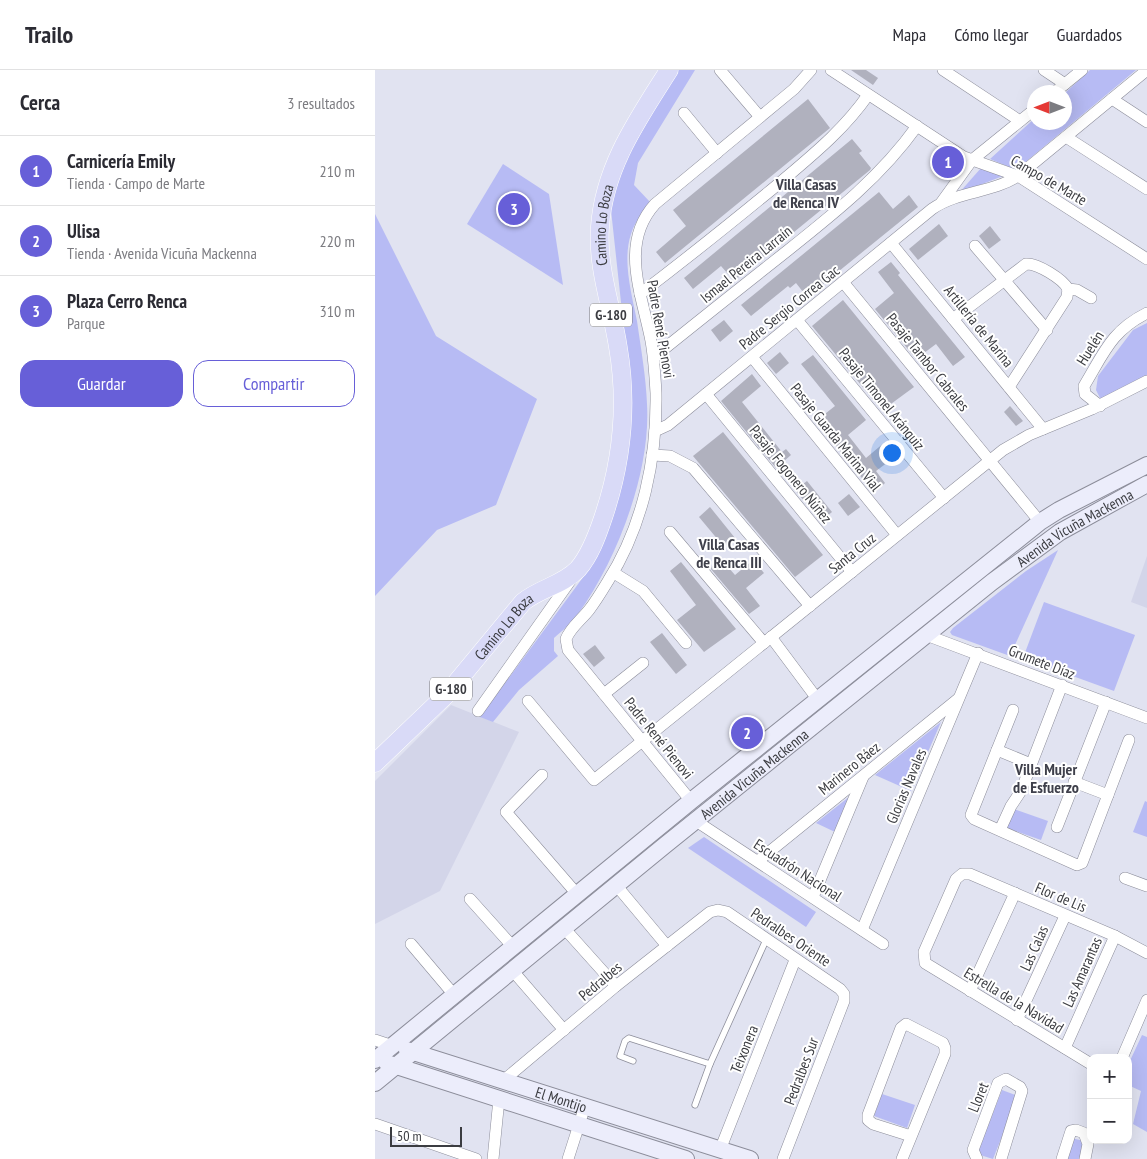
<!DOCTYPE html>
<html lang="es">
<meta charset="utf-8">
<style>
:root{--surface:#fff;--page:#f7f7f7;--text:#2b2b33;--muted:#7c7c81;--line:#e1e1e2;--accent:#675fd8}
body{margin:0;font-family:"PT Sans Narrow",sans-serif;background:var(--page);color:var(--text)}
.controls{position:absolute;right:15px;bottom:15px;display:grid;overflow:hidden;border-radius:10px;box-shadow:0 5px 20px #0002}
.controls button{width:45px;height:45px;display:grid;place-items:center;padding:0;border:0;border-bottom:1px solid var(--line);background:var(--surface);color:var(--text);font:25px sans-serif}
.compass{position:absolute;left:652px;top:15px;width:45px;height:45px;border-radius:50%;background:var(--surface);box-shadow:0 5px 20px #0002;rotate:270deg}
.scale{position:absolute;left:15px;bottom:12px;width:72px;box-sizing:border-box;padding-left:5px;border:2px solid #3b3c41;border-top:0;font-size:14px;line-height:18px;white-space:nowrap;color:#3b3c41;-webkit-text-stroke:4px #fff;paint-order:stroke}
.you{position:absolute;left:516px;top:382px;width:18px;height:18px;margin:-12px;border:4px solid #fff;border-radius:50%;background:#1a73e8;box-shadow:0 0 0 8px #1a73e833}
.badge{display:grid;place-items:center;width:32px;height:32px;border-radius:50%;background:var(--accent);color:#fff;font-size:16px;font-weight:700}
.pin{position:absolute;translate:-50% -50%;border:2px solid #fff;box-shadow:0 1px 5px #0006}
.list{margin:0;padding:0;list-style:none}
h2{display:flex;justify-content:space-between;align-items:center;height:65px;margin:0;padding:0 20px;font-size:21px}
h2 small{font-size:16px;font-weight:400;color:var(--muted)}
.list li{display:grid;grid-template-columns:32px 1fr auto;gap:15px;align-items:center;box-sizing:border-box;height:70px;padding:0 20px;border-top:1px solid var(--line)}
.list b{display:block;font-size:19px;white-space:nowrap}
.list p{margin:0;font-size:16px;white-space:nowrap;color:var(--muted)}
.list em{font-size:16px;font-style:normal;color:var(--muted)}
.actions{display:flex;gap:10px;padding:15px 20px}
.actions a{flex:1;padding:11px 0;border:1px solid var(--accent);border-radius:15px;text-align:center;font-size:18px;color:var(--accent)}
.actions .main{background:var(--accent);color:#fff}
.map{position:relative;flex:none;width:772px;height:1089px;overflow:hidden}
header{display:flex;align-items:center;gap:30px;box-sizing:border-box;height:70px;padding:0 25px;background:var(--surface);border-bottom:1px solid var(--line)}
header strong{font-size:24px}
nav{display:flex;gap:28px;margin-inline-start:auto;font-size:18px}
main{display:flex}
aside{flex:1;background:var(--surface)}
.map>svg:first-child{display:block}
.built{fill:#d3d5e9}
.green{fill:#b7bbf4}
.building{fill:#b0b1be}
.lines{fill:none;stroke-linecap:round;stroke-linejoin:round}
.lane-casing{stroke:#8c8d9a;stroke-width:7}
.street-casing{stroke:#8c8d9a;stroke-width:12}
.secondary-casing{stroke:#8c8d9a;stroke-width:18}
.primary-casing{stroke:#fff;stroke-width:19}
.lane{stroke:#fff;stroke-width:5.5}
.street{stroke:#fff;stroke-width:11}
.secondary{stroke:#ecedfb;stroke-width:16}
.primary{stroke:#d9daf7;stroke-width:18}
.labels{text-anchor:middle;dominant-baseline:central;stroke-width:4;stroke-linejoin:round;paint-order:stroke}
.shield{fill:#fff;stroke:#76767a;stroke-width:1}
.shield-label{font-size:14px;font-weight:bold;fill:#3b3c41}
.street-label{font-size:15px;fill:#3b3c41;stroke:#fff}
.neighbourhood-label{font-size:16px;font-weight:bold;fill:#3f404b;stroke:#fff}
</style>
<header>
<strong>Trailo</strong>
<nav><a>Mapa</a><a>Cómo llegar</a><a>Guardados</a></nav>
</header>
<main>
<aside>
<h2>Cerca<small>3 resultados</small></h2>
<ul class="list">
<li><span class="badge">1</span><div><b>Carnicería Emily</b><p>Tienda · Campo de Marte</p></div><em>210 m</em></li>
<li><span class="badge">2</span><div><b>Ulisa</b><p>Tienda · Avenida Vicuña Mackenna</p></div><em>220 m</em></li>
<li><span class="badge">3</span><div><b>Plaza Cerro Renca</b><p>Parque</p></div><em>310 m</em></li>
</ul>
<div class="actions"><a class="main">Guardar</a><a>Compartir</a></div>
</aside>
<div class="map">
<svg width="772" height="1089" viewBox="0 0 772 1089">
<rect width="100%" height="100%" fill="#e1e3f1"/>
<g class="built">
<polygon points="772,486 772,538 756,532"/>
<polygon points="76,635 144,662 65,821 0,854 0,711"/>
</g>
<g class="green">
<path d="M 302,0 L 320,0 L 263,93 L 259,115 L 275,132 C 268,142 259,153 256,164 C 247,191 257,225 262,251 C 266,279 271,307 272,334 C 276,402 242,490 203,544 C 197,553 187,561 179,568 L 179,581 L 183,586 L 144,620 L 118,652 L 105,647 L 209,506 L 236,449 L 250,269 L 236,140 L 242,105 Z"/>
<polygon points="715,0 761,0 641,100 615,89 659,49 660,52 690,52 690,23"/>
<polygon points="128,94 174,124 188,215 92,154"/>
<polygon points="606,98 628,106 584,123"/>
<polygon points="0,144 61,266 162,329 121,435 62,460 0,526"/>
<polygon points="772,253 772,307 726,330 721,320 723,306 758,260"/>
<polygon points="683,480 635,586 577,565 575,562 578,558 651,501"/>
<polygon points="669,532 760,565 739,621 648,588"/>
<polygon points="566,652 536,721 500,705"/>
<polygon points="479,723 460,762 441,753"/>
<polygon points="770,731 772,732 772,767 758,762"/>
<polygon points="639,739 673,751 666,770 632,758"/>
<polygon points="329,767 441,842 431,857 313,778"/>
<polygon points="767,965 772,967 772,1062 758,1054 766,1021 753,1015 753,995"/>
<polygon points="627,1020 643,1026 618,1089 602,1084"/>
<polygon points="507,1024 540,1035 532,1058 499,1046"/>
<polygon points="696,1068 709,1071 705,1089 691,1089"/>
</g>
<g class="building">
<polygon points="476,0 491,0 503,8 498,15"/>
<polygon points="433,29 455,58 290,193 281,182 311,156 298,140"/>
<polygon points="477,69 487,81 484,83 496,98 495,100 359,211 346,196 318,219 309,208"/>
<polygon points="562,78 579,90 572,99 556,86"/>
<polygon points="504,122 518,139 534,125 543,137 432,227 421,213 415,218 413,216 376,246 366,235"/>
<polygon points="564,154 573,166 543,190 534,179"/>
<polygon points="615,156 626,170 614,179 604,166"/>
<polygon points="516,192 525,203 523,205 590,287 578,296 561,274 541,289 500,239 519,223 503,202"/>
<polygon points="468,230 539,317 509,339 506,339 437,256"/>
<polygon points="349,250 358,261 345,272 336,260"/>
<polygon points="405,282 414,293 401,304 392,293"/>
<polygon points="438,285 491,350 473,365 491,388 510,372 521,386 501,401 510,413 499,423 441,351 460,336 426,294"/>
<polygon points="377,304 386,316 367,332 407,382 411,379 416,385 401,398 346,331"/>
<polygon points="635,336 648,351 641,356 629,342"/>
<polygon points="348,362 448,485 420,507 318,386"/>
<polygon points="432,411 457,442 446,451 420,420"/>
<polygon points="474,424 485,437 473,446 463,433"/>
<polygon points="335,437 360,468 349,477 324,447"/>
<polygon points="346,489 360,505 378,490 389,503 371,518 385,536 374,544 335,498"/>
<polygon points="306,492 361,559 329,582 302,550 321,535 295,501"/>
<polygon points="287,563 312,595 301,604 275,572"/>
<polygon points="220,575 230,588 219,597 208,584"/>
</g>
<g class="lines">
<defs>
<g id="lane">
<polyline points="258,991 245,986 250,971 254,968 335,994"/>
<polyline points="320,1035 335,994 391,870"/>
</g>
<g id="street">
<polyline points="345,0 385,47"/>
<polyline points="456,0 589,87 643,106 772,189"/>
<polyline points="568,0 645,51"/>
<polyline points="669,0 690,14"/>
<polyline points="680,22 707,0"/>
<polyline points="737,29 772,52"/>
<polyline points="309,43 342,83"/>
<polyline points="691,67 772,119"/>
<polyline points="566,133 597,90 660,39"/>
<polyline points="516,173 668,359"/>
<polyline points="600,176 672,260"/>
<polyline points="468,212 665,452"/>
<polyline points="693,219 702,220 716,228"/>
<path d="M 265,224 C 311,189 356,153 401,116 C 435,87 468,61 493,25"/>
<path d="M 578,249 L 651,194 C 662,193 688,209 693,219"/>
<polyline points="422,250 569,428"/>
<path d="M 279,287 C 321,253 364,219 407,185 C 456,146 505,108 542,56"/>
<polyline points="377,287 522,465"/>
<polyline points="634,317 692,227 693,219"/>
<polyline points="331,324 477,502"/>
<path d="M 725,336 L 710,324 L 709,316 C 729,283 736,261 772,243"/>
<path d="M 280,361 L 293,355 L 557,139 C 583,121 617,123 643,106 L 772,0"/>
<polyline points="277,385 295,386 318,398 435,536"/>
<polyline points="295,462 389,573"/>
<polyline points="239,503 268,521 311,573"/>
<polyline points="551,565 772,648"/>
<polyline points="396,567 443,630"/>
<polyline points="229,624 268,593"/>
<polyline points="153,631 219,710 628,380 654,365 717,339 772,311"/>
<polyline points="638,640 596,745 599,749 702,795 707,793 754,670"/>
<polyline points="103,641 200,504"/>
<polyline points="622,680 656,694"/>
<polyline points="167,705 131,742 202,824"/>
<polyline points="699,712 733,725"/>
<path d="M 316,731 L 193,580 L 191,569 C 195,558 207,549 214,540 C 221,531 227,521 233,511 C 268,456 282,389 281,323 C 280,306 279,288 276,271 C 267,224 244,174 280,134 L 419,19 L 436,0"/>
<polyline points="321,751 508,874"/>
<polyline points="682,757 731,632"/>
<polyline points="625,760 636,736 646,721 687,615"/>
<polyline points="383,791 583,629"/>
<polyline points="750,808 772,816"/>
<polyline points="241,815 292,876"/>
<polyline points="438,827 488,707"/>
<polyline points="95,829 139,878"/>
<polyline points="189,858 241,916"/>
<polyline points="487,860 603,583"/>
<polyline points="36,874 80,926"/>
<polyline points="137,900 189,960"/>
<polyline points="595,921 640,823"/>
<polyline points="642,950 690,846"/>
<polyline points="0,970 18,976"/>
<polyline points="690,978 740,866"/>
<polyline points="747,988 772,930"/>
<polyline points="716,994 550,893 549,882 581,809 587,804 595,804 740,866 772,883"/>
<polyline points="129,1010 241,916 335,842 343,840 352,842 465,919 469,924 469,931 408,1089"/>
<polyline points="0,1054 101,1089"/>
<polyline points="345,1080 420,890"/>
<polyline points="118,1089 124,1029"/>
<polyline points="193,1089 210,1036"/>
<polyline points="527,1089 570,984 570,978 568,973 531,954 526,958 493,1045 493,1050 498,1054 536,1066"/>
<polyline points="602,1089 598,1080 623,1013 631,1009 645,1017 647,1021 626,1089"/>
<polyline points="687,1089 696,1061 701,1060 709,1063 713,1074 710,1089"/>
</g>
<g id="secondary">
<path id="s1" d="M 32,980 L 375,1089"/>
<polyline points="0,990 316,731 665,452 684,440 772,395"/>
<polyline points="12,993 311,1089"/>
<path id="s2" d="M 0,1013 L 289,776 L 617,512 L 685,462 L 772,414"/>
</g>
<g id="primary">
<path id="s3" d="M 0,693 L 71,625 L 148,532 C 165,518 188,515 203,499 C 215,485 222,466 228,448 C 247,392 253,335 243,277 C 237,237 222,199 225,157 C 229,97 263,49 294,0"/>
</g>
</defs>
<use href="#lane" class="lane-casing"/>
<use href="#street" class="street-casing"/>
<use href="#secondary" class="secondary-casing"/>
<use href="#primary" class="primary-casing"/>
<use href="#lane" class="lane"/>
<use href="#street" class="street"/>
<use href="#secondary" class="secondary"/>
<use href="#primary" class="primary"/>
</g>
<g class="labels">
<g class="shield">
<rect x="215" y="233.5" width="42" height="23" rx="4"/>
<rect x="55" y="607.5" width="42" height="23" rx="4"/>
</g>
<g class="shield-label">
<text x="236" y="245">G-180</text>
<text x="76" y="619">G-180</text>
</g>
<g class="street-label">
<text transform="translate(674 110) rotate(30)">Campo de Marte</text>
<text stroke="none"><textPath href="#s3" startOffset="638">Camino Lo Boza</textPath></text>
<text transform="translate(371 194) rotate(-39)">Ismael Pereira Larraín</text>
<text transform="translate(414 237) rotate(-39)">Padre Sergio Correa Gac</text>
<text transform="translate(604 256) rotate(51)">Artillería de Marina</text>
<text transform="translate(286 259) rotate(80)">Padre René Pienovi</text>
<text transform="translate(715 278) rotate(-58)">Huelén</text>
<text transform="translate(553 292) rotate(51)">Pasaje Tambor Cabrales</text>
<text transform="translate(507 329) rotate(51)">Pasaje Timonel Aránguiz</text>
<text transform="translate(461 367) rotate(51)">Pasaje Guarda Marina Vial</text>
<text transform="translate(416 404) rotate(51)">Pasaje Fogonero Núñez</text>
<text stroke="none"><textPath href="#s2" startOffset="894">Avenida Vicuña Mackenna</textPath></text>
<text transform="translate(477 483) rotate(-39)">Santa Cruz</text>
<text stroke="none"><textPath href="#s3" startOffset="188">Camino Lo Boza</textPath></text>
<text transform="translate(667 592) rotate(21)">Grumete Díaz</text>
<text transform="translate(284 668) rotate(51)">Padre René Pienovi</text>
<text transform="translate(474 698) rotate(-39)">Marinero Báez</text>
<text stroke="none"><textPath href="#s2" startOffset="489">Avenida Vicuña Mackenna</textPath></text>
<text transform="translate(531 716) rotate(-67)">Glorias Navales</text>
<text transform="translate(423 800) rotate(33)">Escuadrón Nacional</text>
<text transform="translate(686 827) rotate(23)">Flor de Lis</text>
<text transform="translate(416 867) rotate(34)">Pedralbes Oriente</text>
<text transform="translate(659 878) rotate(-66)">Las Calas</text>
<text transform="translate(707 902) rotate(-66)">Las Amarantas</text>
<text transform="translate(225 911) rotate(-40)">Pedralbes</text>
<text transform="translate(639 930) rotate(31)">Estrella de la Navidad</text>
<text transform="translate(369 979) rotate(-68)">Teixonera</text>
<text transform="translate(426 1001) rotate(-69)">Pedralbes Sur</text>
<text transform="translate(603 1027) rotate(-68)">Lloret</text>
<text stroke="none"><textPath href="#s1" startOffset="162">El Montijo</textPath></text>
</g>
<g class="neighbourhood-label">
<text x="431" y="114">Villa Casas<tspan x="431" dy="18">de Renca IV</tspan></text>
<text x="354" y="474">Villa Casas<tspan x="354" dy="18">de Renca III</tspan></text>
<text x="671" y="699">Villa Mujer<tspan x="671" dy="18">de Esfuerzo</tspan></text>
</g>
</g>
</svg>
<div class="controls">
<button>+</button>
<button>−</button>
</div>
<svg class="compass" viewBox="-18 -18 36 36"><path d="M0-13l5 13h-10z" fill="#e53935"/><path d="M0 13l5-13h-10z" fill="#7c7c81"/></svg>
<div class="scale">50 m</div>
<div class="you"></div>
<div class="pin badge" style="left:573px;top:92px">1</div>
<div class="pin badge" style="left:372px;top:663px">2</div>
<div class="pin badge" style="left:139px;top:139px">3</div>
</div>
</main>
